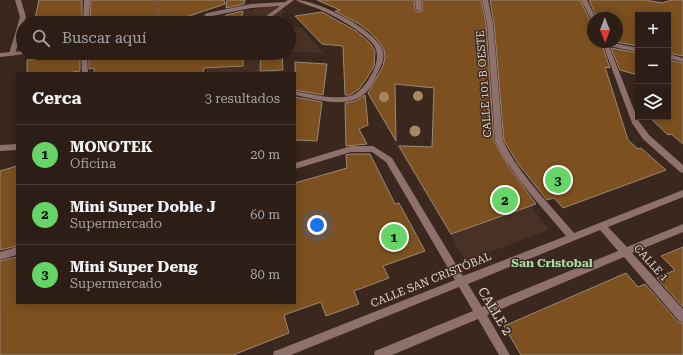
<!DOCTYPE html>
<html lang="es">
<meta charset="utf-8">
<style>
:root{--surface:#2c1d16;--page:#382a23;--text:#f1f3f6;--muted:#a6a2a1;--line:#483b35;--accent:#66d467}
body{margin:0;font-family:"Roboto Serif",serif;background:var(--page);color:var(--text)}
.controls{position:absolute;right:12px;top:12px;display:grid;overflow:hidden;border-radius:0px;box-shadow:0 2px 10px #0003}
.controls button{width:36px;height:36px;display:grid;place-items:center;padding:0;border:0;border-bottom:1px solid var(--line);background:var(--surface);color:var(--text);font:20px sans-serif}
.compass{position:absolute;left:587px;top:12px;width:36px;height:36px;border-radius:50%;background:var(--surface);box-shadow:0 2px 10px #0003;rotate:179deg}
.you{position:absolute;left:317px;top:225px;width:14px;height:14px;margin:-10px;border:3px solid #fff;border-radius:50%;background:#1a73e8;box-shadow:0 0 0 6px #1a73e833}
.badge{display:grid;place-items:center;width:26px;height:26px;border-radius:50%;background:var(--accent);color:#111;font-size:13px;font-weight:700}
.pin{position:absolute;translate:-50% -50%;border:2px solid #fff;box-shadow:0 1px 4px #0006}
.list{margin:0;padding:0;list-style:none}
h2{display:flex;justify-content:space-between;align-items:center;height:52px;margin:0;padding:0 16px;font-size:17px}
h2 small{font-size:13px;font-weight:400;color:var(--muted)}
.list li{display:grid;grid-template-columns:26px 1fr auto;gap:12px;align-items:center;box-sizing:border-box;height:60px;padding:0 16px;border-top:1px solid var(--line)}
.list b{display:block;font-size:15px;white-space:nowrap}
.list p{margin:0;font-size:13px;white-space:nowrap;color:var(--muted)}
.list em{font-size:13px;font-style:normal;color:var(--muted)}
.icon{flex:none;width:22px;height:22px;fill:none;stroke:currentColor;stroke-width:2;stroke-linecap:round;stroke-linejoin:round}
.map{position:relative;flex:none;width:683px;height:355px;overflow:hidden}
.search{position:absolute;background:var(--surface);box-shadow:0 2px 10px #0003;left:16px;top:16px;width:280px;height:44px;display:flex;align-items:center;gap:10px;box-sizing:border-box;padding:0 14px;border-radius:22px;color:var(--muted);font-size:15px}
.panel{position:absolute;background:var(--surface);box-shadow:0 2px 10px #0003;left:16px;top:72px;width:280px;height:232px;border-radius:0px}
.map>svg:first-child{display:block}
.built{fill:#493125}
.building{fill:#7c511f;stroke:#9a8877}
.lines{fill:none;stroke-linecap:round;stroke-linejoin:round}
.path{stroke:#6d5b53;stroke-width:2;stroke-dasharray:2 1.5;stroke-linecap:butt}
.service{fill:#8e706c;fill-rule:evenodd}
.minor{fill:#8e706c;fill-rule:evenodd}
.tree{fill:#a48960}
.labels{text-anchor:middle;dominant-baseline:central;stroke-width:3;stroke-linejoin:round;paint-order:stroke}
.street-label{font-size:11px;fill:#e1d4ce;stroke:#3a271e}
.neighbourhood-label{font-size:12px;font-weight:bold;fill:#a4dda2;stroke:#3a271e}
.near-street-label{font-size:13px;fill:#e1d4ce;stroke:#3a271e}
</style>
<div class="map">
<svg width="683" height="355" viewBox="0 0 683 355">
<rect width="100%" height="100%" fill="#3a271e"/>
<g class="built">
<polygon points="275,6 286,11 282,14 285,23 223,23 223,16 237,12"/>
<polygon points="301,27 323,53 289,52 289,28"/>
<polygon points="210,53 286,53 276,73 206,73"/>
<polygon points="395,144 487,148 549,230 466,261"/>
</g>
<g class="building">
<polygon points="39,0 82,0 82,23 34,23"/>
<polygon points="91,0 224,0 225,4 183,18 145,17 145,23 90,23"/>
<polygon points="227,0 245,0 244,4 226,8"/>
<polygon points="317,0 414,0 415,11 421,12 422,11 422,0 481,0 486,23 494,141 509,167 536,204 451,234 399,146 432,147 434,88 395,84 396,141 368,93 383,66 385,57 384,50 379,42 371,33 359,24 335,11 340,10"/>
<polygon points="490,0 580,0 590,20 593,20 593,42 601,42 610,68 605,67 628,140 638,149 641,148 666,170 563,208 554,198 547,200 519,165 504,141 494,23"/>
<polygon points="589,0 645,0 662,3 672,0 683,0 683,56 668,53 668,15 638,15 638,46 616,42 617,18 597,18"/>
<polygon points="243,11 240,23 225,23 226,15"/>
<polygon points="322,12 356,31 370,43 375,51 374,66 367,78 359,89 350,95 345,95 343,46 322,44 295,16"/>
<polygon points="611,48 638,53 638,75 620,70"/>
<polygon points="107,53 243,53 243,66 204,68 203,73 94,73 94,68 89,69 89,57 96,57 97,55"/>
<polygon points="261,53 282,53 283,70 260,71"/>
<polygon points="80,57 80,71 66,73 27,73 27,60"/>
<polygon points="668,60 683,63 683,144 671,134 668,135 649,117 668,117"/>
<polygon points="295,62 327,64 323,95 295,90"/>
<polygon points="365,95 368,125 359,129 367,144 346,146 345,103 356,101"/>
<polygon points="295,97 322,102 317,141 295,140"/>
<polygon points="351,154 370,154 395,204 399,203 425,251 383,266 389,278 354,291 359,304 326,316 321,302 284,315 289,333 233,355 0,355 0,261 17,257 17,303 295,303 295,183 347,168 346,155"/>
<polygon points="17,166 17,246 0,250 0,171"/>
<polygon points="683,247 683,307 657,278 675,270 661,256"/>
<polygon points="626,273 638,287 645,284 678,322 683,323 683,355 521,355 504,326"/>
</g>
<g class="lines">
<g class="path">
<polyline points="157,0 161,23"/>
<polyline points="168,23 195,16"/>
</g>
<g class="service">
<polygon points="15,0 21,0 26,17 15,54 12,56 9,54 20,17"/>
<polygon points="288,0 294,0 267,20 265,19 265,17 280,6 251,8 207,17 204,15 207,13 251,4 285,2"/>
</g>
<g class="minor">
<polygon points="84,0 90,0 89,23 83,23"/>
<path d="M 296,0 C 317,0 377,30 383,51 C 385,59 381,67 377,74 C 374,81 370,90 363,95 C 346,109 315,99 295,95 L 295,91 C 312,94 332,100 350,96 C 363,93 378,68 377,55 C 377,49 373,43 368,39 C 354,26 336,17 319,9 C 312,6 302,4 296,0 Z"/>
<polygon points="415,0 421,0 421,11 416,10"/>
<path d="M 482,0 L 488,0 L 493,23 L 503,141 C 520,176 549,203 574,233 L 683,190 L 683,197 L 608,227 L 627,247 L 683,224 L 683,232 L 632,253 L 683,309 L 683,322 L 679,321 L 624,257 L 487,315 L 510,355 L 499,355 L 478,319 L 392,355 L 374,355 L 375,351 L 473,311 L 459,287 L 291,355 L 273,355 L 274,351 L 278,350 L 455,280 L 386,162 L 372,152 L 351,152 L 295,169 L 295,163 L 351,146 L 373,146 L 392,158 L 463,276 L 566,236 C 540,205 513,177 495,141 L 487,23 ZM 600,230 L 618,251 L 482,307 L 468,284 Z"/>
<polygon points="581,0 587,0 596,18 591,19"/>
<polygon points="602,42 609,42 638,48 638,52 609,46 638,120 649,135 683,165 683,173 680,172 643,139 632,123"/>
<polygon points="23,51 23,53 26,53 25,54 0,57 0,53"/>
<polygon points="81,53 87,53 88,73 82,73"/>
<polygon points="668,54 683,58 683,62 668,58"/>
<polygon points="17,144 17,150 0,151 0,145"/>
<polygon points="17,247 17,255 0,260 0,252"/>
</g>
</g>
<g class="tree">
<circle cx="418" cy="96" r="5"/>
<circle cx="384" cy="97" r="5"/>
<circle cx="415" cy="131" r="5.5"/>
</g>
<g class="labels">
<g class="street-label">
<text transform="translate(484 84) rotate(-94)">CALLE 101 B OESTE</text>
<text transform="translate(651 263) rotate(48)">CALLE 1</text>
<text transform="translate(431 280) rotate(-22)">CALLE SAN CRISTÓBAL</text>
</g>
<g class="neighbourhood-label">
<text x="552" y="263">San Cristobal</text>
</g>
<g class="near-street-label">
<text transform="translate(495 311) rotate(59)">CALLE 2</text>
</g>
</g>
</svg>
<div class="controls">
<button>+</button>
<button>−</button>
<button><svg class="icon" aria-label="layers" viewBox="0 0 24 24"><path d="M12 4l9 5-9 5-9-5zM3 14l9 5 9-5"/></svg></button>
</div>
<svg class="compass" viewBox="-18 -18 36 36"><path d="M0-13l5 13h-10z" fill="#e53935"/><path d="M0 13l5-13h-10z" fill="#a6a2a1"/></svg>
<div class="you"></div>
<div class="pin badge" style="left:394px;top:237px">1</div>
<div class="pin badge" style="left:505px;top:200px">2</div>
<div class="pin badge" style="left:558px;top:180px">3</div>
<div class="search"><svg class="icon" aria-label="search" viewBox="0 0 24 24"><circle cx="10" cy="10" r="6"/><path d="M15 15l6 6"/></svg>Buscar aquí</div>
<section class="panel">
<h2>Cerca<small>3 resultados</small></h2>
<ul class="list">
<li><span class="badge">1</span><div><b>MONOTEK</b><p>Oficina</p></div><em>20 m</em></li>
<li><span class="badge">2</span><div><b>Mini Super Doble J</b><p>Supermercado</p></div><em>60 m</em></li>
<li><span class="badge">3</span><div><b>Mini Super Deng</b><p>Supermercado</p></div><em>80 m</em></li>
</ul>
</section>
</div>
